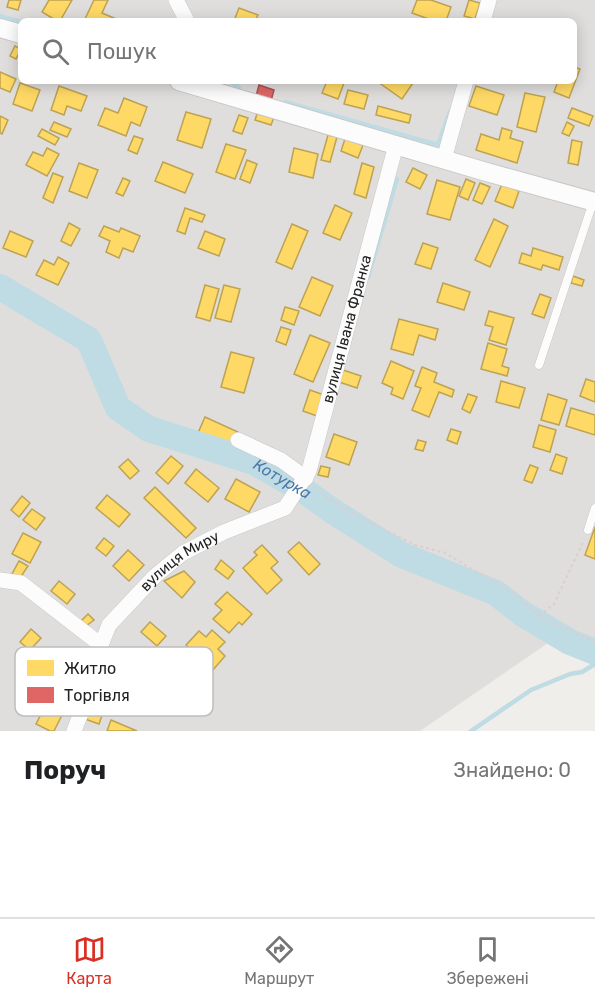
<!DOCTYPE html>
<html lang="uk">
<meta charset="utf-8">
<style>
:root{--surface:#fff;--page:#f2f2f2;--text:#202124;--muted:#757577;--line:#e0e0e0;--accent:#d93025}
body{margin:0;font-family:Rubik,sans-serif;background:var(--page);color:var(--text)}
.list{margin:0;padding:0;list-style:none}
h2{display:flex;justify-content:space-between;align-items:center;height:78px;margin:0;padding:0 24px;font-size:26px}
h2 small{font-size:20px;font-weight:400;color:var(--muted)}
.icon{flex:none;width:33px;height:33px;fill:none;stroke:currentColor;stroke-width:2;stroke-linecap:round;stroke-linejoin:round}
.map{position:relative;flex:none;width:595px;height:731px;overflow:hidden}
.search{position:absolute;background:var(--surface);box-shadow:0 3px 15px #0003;left:18px;right:18px;top:18px;height:66px;display:flex;align-items:center;gap:15px;box-sizing:border-box;padding:0 21px;border-radius:9px;color:var(--muted);font-size:22px}
.sheet{height:186px;background:var(--surface)}
nav{display:flex;justify-content:space-around;align-items:center;box-sizing:border-box;height:84px;border-top:2px solid var(--line);background:var(--surface);font-size:16px;color:var(--muted)}
nav a{display:grid;justify-items:center;gap:3px}
nav .on{color:var(--accent)}
.map>svg:first-child{display:block}
.residential{fill:#dfdedc;fill-rule:evenodd}
.homes{fill:#ffd966;stroke:#bda252;stroke-width:1.5}
.shops{fill:#e06666;stroke:#a75252;stroke-width:1.5}
.lines{fill:none;stroke-linecap:round;stroke-linejoin:round}
.stream{stroke:#bfdbe3;stroke-width:4.5}
.river{stroke:#bfdbe3;stroke-width:26}
.service-casing{stroke:#c9c8c7;stroke-width:9}
.minor-casing{stroke:#c9c8c7;stroke-width:16}
.tertiary-casing{stroke:#c9c8c7;stroke-width:20}
.path{stroke:#dccecd;stroke-width:2;stroke-dasharray:3 3;stroke-linecap:butt}
.service{stroke:#fdfcfc;stroke-width:8}
.minor{stroke:#fdfcfc;stroke-width:15}
.tertiary{stroke:#fdfcfc;stroke-width:18}
.labels{text-anchor:middle;dominant-baseline:central;stroke-width:6;stroke-linejoin:round;paint-order:stroke}
.street-label{font-size:15px;fill:#222;stroke:#fff}
.water-label{font-size:16px;font-style:italic;fill:#4a7aab;stroke:#fff}
.key{fill:#fff;stroke:#bdbdbd;stroke-width:1.5}
.key-label{font-size:16px;fill:#222}
</style>
<div class="map">
<svg width="595" height="731" viewBox="0 0 595 731">
<rect width="100%" height="100%" fill="#f0eeeb"/>
<path class="residential" d="M 0,0 L 595,0 L 595,645 L 564,632 L 420,731 L 0,731 ZM 21,21 L 574,21 L 574,81 L 21,81 Z"/>
<g class="homes">
<polygon points="9,0 21,0 18,10 7,7"/>
<polygon points="49,0 72,0 60,21 57,21 42,12"/>
<polygon points="94,0 108,0 102,13 121,21 84,21"/>
<polygon points="417,0 431,0 451,7 446,21 434,21 412,13"/>
<polygon points="469,0 480,3 475,19 464,16"/>
<polygon points="239,8 258,15 255,21 234,21"/>
<polygon points="15,46 21,49 16,59 10,56"/>
<polygon points="574,67 580,69 569,98 554,92 558,81 574,81"/>
<polygon points="0,72 16,79 10,92 0,88"/>
<polygon points="327,81 338,81 344,83 338,99 322,93"/>
<polygon points="379,81 410,81 413,83 402,99 378,82"/>
<polygon points="20,83 40,90 32,111 13,104"/>
<polygon points="59,86 87,96 81,111 67,106 64,115 51,110"/>
<polygon points="476,86 504,95 497,115 469,106"/>
<polygon points="348,90 368,95 364,109 344,104"/>
<polygon points="525,93 545,97 536,132 517,127"/>
<polygon points="124,98 147,107 140,126 131,122 126,136 98,125 105,108 118,113"/>
<polygon points="378,106 411,115 409,123 376,115"/>
<polygon points="572,108 593,116 589,126 568,118"/>
<polygon points="258,111 274,117 271,125 255,120"/>
<polygon points="186,112 211,119 202,148 177,140"/>
<polygon points="239,115 248,118 242,134 233,131"/>
<polygon points="0,116 8,120 2,134 0,133"/>
<polygon points="54,122 71,129 67,137 50,130"/>
<polygon points="567,122 574,126 569,136 562,133"/>
<polygon points="502,128 512,131 510,138 523,142 517,163 476,150 481,134 499,140"/>
<polygon points="42,129 59,138 55,145 38,136"/>
<polygon points="328,135 337,137 330,162 321,160"/>
<polygon points="134,136 143,139 137,154 128,150"/>
<polygon points="345,139 363,145 358,158 341,151"/>
<polygon points="572,140 582,142 578,165 568,163"/>
<polygon points="226,144 246,150 235,179 216,172"/>
<polygon points="47,148 59,154 47,176 26,165 33,152 43,156"/>
<polygon points="294,148 318,154 313,178 289,172"/>
<polygon points="247,160 257,164 250,183 240,179"/>
<polygon points="163,162 193,174 185,193 155,181"/>
<polygon points="79,163 98,170 87,198 69,191"/>
<polygon points="362,163 374,167 366,198 354,194"/>
<polygon points="413,168 427,175 420,189 406,182"/>
<polygon points="53,173 63,177 53,203 43,198"/>
<polygon points="123,178 130,181 123,196 116,193"/>
<polygon points="466,179 475,183 468,200 459,196"/>
<polygon points="437,180 460,187 450,220 427,214"/>
<polygon points="480,183 490,187 482,204 473,200"/>
<polygon points="502,184 519,191 513,208 495,201"/>
<polygon points="335,205 352,213 340,240 323,233"/>
<polygon points="185,208 205,215 202,222 190,218 185,234 177,231"/>
<polygon points="494,219 508,226 490,267 475,260"/>
<polygon points="69,223 80,229 71,246 61,241"/>
<polygon points="292,224 308,231 292,269 276,262"/>
<polygon points="104,226 119,232 121,228 140,236 133,252 123,248 119,258 106,252 110,241 99,236"/>
<polygon points="10,231 33,241 26,257 3,248"/>
<polygon points="205,231 225,239 219,256 198,248"/>
<polygon points="423,243 438,248 431,269 415,264"/>
<polygon points="533,248 563,257 559,270 543,265 541,270 519,263 522,253 531,256"/>
<polygon points="58,257 69,263 58,285 36,275 44,260 54,265"/>
<polygon points="573,276 584,280 582,286 571,283"/>
<polygon points="312,277 333,286 320,316 299,307"/>
<polygon points="443,283 470,292 464,310 437,302"/>
<polygon points="205,285 219,289 210,321 196,317"/>
<polygon points="224,285 240,289 231,322 215,318"/>
<polygon points="540,294 551,298 544,318 532,314"/>
<polygon points="285,307 299,311 294,325 281,320"/>
<polygon points="489,311 514,318 506,345 489,340 493,327 485,325"/>
<polygon points="399,319 438,329 435,340 419,335 413,355 391,349"/>
<polygon points="281,327 291,330 286,345 276,341"/>
<polygon points="310,335 330,343 313,382 294,374"/>
<polygon points="488,343 507,349 502,366 509,368 507,376 481,369"/>
<polygon points="231,352 254,358 244,393 221,387"/>
<polygon points="391,361 414,371 403,399 391,394 393,388 382,383"/>
<polygon points="422,367 437,373 434,382 454,390 452,397 439,392 429,417 412,410 421,388 415,386"/>
<polygon points="343,370 361,376 357,388 339,382"/>
<polygon points="586,379 595,382 595,402 580,396"/>
<polygon points="501,381 525,388 519,408 496,402"/>
<polygon points="310,390 324,395 317,416 303,411"/>
<polygon points="468,394 477,397 470,413 462,409"/>
<polygon points="548,394 567,400 559,425 541,420"/>
<polygon points="571,408 595,415 595,435 566,426"/>
<polygon points="205,417 238,432 230,448 198,433"/>
<polygon points="539,425 556,430 550,452 533,447"/>
<polygon points="451,429 461,432 457,444 447,440"/>
<polygon points="334,434 357,442 349,465 326,457"/>
<polygon points="418,440 426,442 423,451 415,449"/>
<polygon points="556,454 567,458 562,474 550,470"/>
<polygon points="171,456 183,466 168,484 156,473"/>
<polygon points="128,459 139,471 130,479 119,467"/>
<polygon points="530,465 538,468 532,483 524,480"/>
<polygon points="321,466 330,468 328,477 318,475"/>
<polygon points="196,469 219,488 208,502 185,483"/>
<polygon points="236,479 260,492 249,512 225,499"/>
<polygon points="155,487 196,528 186,538 144,498"/>
<polygon points="107,495 130,514 119,527 96,508"/>
<polygon points="22,496 30,503 19,517 11,510"/>
<polygon points="32,509 45,518 36,530 23,520"/>
<polygon points="595,527 595,559 585,555"/>
<polygon points="23,533 41,542 30,563 12,554"/>
<polygon points="104,538 114,546 106,556 96,548"/>
<polygon points="299,542 320,564 309,575 288,552"/>
<polygon points="262,545 278,562 271,568 282,580 267,594 243,568 257,555 254,552"/>
<polygon points="128,550 144,565 129,581 113,566"/>
<polygon points="221,560 234,571 228,579 215,569"/>
<polygon points="19,561 28,566 20,578 12,574"/>
<polygon points="184,571 195,582 182,598 164,581"/>
<polygon points="59,581 75,594 67,604 51,591"/>
<polygon points="227,592 252,614 242,625 239,622 229,633 213,619 222,610 215,604"/>
<polygon points="88,614 94,620 86,626 81,621"/>
<polygon points="150,622 166,636 157,646 141,632"/>
<polygon points="31,629 41,638 30,650 20,642"/>
<polygon points="212,630 225,642 218,649 225,656 213,670 186,645 199,631 206,637"/>
<polygon points="93,697 107,701 99,724 85,719"/>
<polygon points="47,703 64,711 54,731 50,731 36,724"/>
<polygon points="111,720 137,731 107,731"/>
</g>
<polygon class="shops" points="259,85 274,90 271,101 256,96"/>
<g class="lines">
<g class="stream">
<polyline points="0,16 21,22"/>
<polyline points="196,20 196,21"/>
<polyline points="231,81 239,88"/>
<polyline points="285,102 438,145 450,111"/>
<polyline points="368,277 397,179"/>
<polyline points="471,731 531,690 570,674 582,672 595,664"/>
</g>
<path class="river" id="s1" d="M 0,287 L 89,340 L 118,408 L 149,429 L 254,462 L 306,492 L 331,510 L 402,555 L 496,593 L 523,614 L 570,642 L 595,652"/>
<defs>
<g id="service">
<polyline points="539,365 593,202"/>
<polyline points="588,530 595,508"/>
</g>
<g id="minor">
<polyline points="176,0 187,21"/>
<polyline points="483,21 489,0"/>
<polyline points="444,159 466,81"/>
<polyline points="238,440 281,460 306,478"/>
<polyline points="0,580 21,583 101,645"/>
<path id="s2" d="M 74,731 L 88,695 L 101,645 L 109,625 L 155,576 L 183,553 L 224,532 L 285,508 L 309,471 L 396,145"/>
</g>
<g id="tertiary">
<polyline points="0,28 21,34"/>
<polyline points="179,81 483,171 595,202"/>
</g>
</defs>
<use href="#service" class="service-casing"/>
<use href="#minor" class="minor-casing"/>
<use href="#tertiary" class="tertiary-casing"/>
<g class="path">
<polyline points="316,488 325,496 350,512 415,545 445,553 520,598 539,616 563,628 595,642"/>
<polyline points="539,616 554,604 584,540"/>
</g>
<use href="#service" class="service"/>
<use href="#minor" class="minor"/>
<use href="#tertiary" class="tertiary"/>
</g>
<g class="labels">
<g class="street-label">
<text stroke="none"><textPath href="#s2" startOffset="518">вулиця Івана Франка</textPath></text>
<text stroke="none"><textPath href="#s2" startOffset="208">вулиця Миру</textPath></text>
</g>
<g class="water-label">
<text stroke="none"><textPath href="#s1" startOffset="358">Котурка</textPath></text>
</g>
</g>
<rect x="15" y="647" width="198" height="69" rx="9" class="key"/>
<rect x="27" y="660" width="27" height="16" fill="#ffd966"/>
<rect x="27" y="687" width="27" height="16" fill="#e06666"/>
<g class="key-label">
<text x="64" y="674">Житло</text>
<text x="64" y="701">Торгівля</text>
</g>
</svg>
<div class="search"><svg class="icon" aria-label="search" viewBox="0 0 24 24"><circle cx="10" cy="10" r="6"/><path d="M15 15l6 6"/></svg>Пошук</div>
</div>
<section class="sheet">
<h2>Поруч<small>Знайдено: 0</small></h2>
<ul class="list">
</ul>
</section>
<nav>
<a class="on"><svg class="icon" aria-label="map" viewBox="0 0 24 24"><path d="M3 6l6-2 6 2 6-2v14l-6 2-6-2-6 2zM9 4v14M15 6v14"/></svg>Карта</a>
<a><svg class="icon" aria-label="directions" viewBox="0 0 24 24"><path d="M12 3l9 9-9 9-9-9zM9 14v-3h6M13 9l2 2-2 2"/></svg>Маршрут</a>
<a><svg class="icon" aria-label="saved" viewBox="0 0 24 24"><path d="M7 4h10v16l-5-4-5 4z"/></svg>Збережені</a>
</nav>
